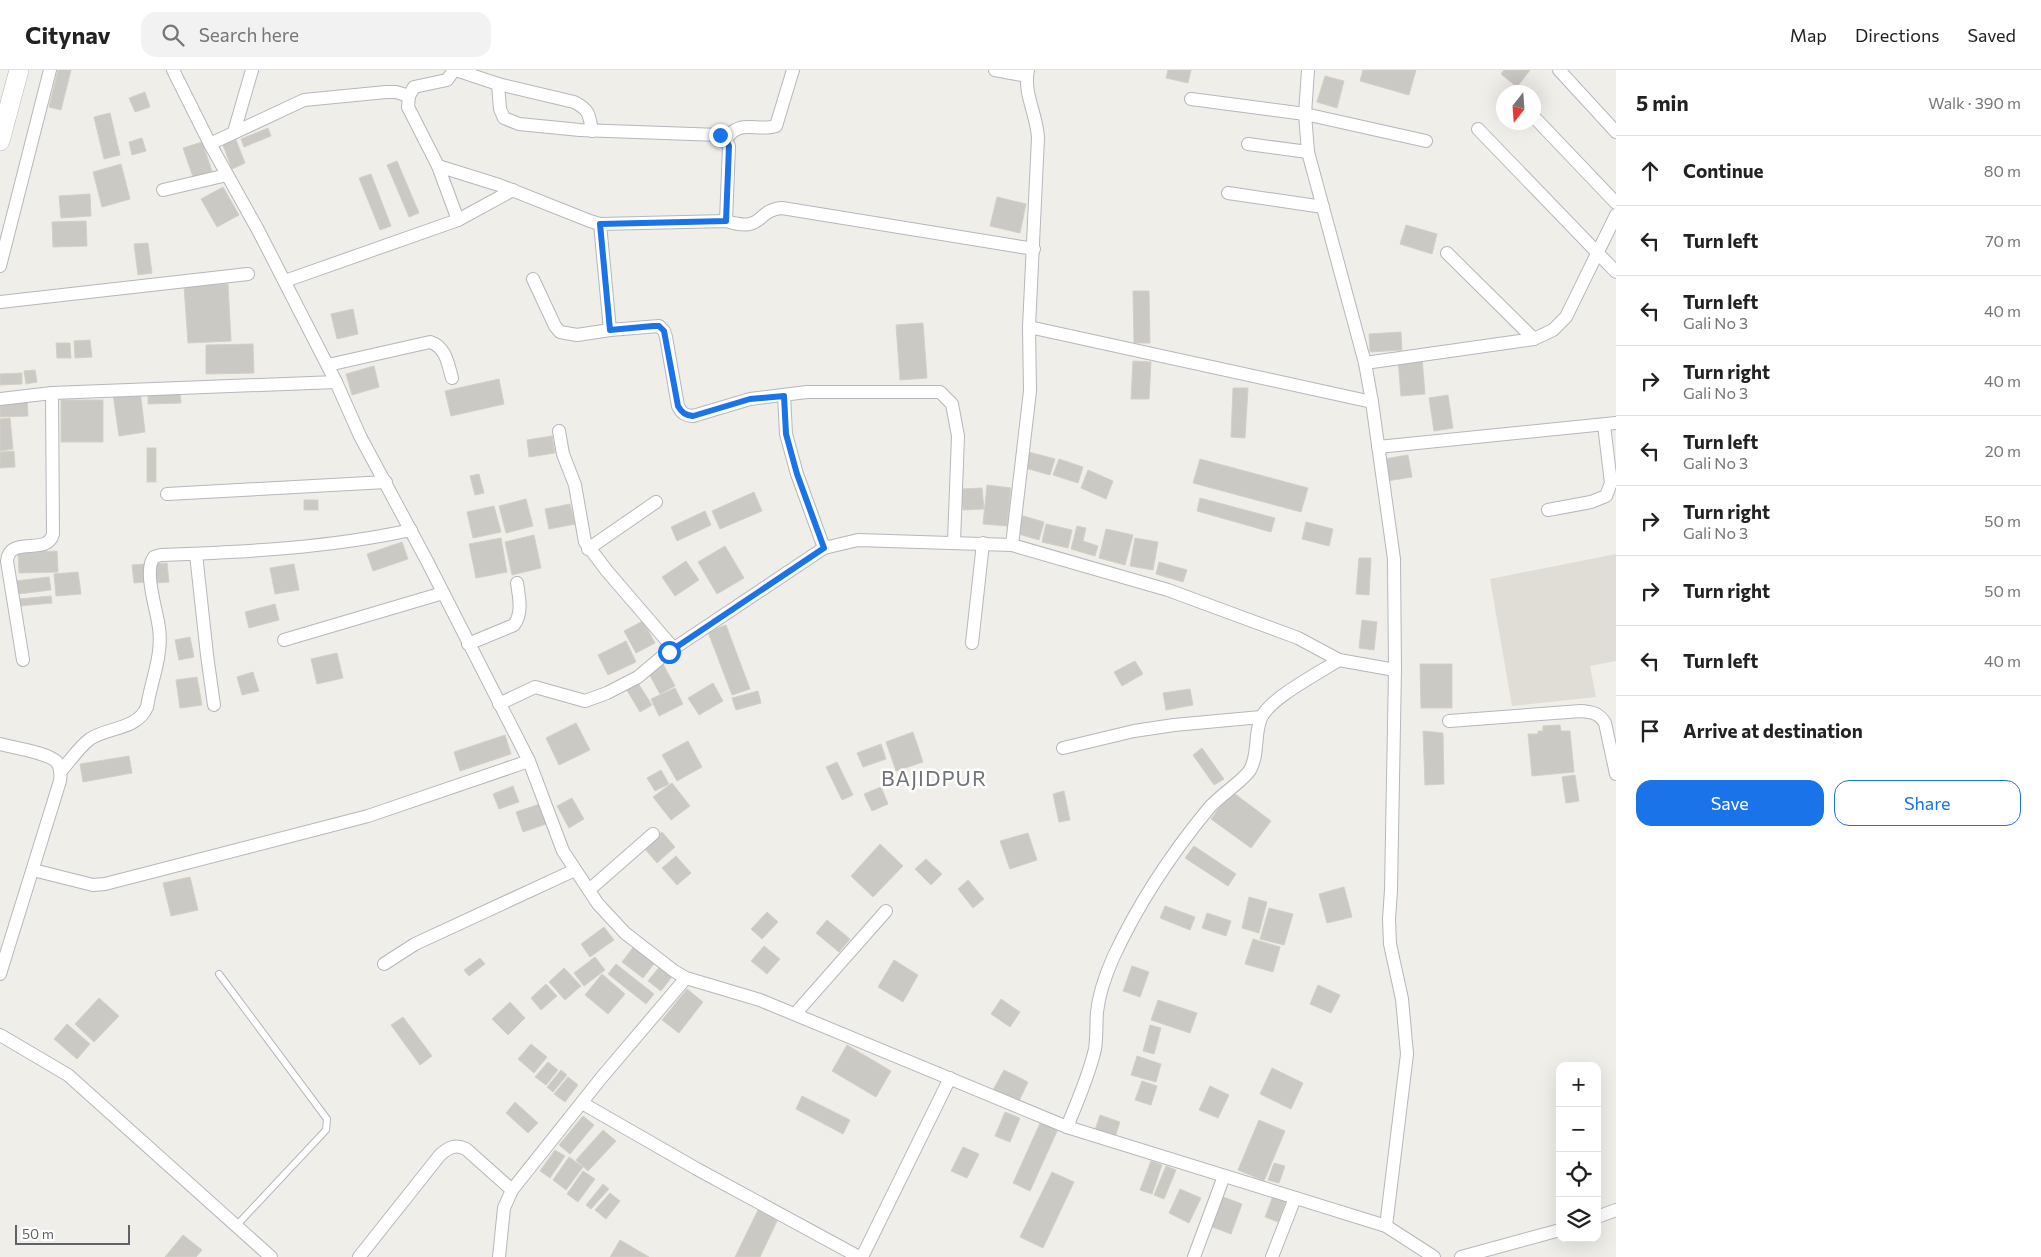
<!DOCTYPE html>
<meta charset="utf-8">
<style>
:root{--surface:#fff;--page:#f2f2f2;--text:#222;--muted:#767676;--line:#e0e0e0;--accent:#1a73e8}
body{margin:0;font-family:Commissioner,sans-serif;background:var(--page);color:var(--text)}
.controls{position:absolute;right:15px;bottom:15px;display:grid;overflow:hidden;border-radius:10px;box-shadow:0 5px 20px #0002}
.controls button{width:45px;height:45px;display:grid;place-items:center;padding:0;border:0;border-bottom:1px solid var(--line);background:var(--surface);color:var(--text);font:25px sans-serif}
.compass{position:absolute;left:1496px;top:15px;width:45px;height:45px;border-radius:50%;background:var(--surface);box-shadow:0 5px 20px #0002;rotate:197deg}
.scale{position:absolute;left:15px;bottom:12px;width:115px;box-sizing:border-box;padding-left:5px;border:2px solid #5f6266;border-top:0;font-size:14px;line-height:18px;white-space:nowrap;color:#5f6266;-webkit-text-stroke:4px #fff;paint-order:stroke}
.stop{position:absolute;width:15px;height:15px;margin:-11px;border:4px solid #1a73e8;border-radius:50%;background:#fff}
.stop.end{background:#1a73e8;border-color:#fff;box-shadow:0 1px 5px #0008}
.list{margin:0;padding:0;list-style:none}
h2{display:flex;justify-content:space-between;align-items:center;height:65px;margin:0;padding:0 20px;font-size:21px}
h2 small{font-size:16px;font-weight:400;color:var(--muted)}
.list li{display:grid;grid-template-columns:32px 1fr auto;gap:15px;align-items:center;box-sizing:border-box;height:70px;padding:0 20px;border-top:1px solid var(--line)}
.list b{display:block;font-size:19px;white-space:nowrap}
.list p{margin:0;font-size:16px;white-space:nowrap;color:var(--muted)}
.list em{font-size:16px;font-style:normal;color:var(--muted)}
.actions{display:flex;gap:10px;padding:15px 20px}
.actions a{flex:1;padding:11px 0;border:1px solid var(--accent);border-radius:15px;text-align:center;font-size:18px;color:var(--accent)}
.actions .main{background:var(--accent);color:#fff}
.icon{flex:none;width:28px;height:28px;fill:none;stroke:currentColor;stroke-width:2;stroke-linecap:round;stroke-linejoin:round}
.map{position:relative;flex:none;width:1616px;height:1187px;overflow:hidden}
header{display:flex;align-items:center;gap:30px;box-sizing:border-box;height:70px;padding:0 25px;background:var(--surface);border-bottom:1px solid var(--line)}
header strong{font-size:24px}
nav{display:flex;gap:28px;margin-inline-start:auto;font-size:18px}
.search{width:350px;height:45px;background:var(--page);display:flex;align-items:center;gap:12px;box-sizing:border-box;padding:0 18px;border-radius:15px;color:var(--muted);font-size:19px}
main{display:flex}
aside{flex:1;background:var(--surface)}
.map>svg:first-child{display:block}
.education{fill:#dfddd6}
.building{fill:#cbc9c4;stroke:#d4d0c6}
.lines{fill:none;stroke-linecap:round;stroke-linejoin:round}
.lane-casing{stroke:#b5b7bb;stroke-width:8}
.street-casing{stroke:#b5b7bb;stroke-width:14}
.secondary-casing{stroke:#b4b6bb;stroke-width:20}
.lane{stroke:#fff;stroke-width:6}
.street{stroke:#fff;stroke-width:12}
.secondary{stroke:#fff;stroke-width:19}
.route{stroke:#1a73e8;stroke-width:6}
.labels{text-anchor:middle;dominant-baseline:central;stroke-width:5;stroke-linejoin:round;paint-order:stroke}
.quarter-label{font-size:21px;letter-spacing:1px;fill:#707478;stroke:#fff}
</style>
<header>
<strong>Citynav</strong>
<div class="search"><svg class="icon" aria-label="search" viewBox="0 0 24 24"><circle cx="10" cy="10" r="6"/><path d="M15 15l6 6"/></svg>Search here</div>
<nav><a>Map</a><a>Directions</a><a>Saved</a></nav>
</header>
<main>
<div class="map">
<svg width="1616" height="1187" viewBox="0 0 1616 1187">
<rect width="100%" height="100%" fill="#f0eee8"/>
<polygon class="education" points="1616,484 1616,591 1590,596 1596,627 1512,636 1490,509"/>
<g class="building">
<polygon points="58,0 71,0 61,40 49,37"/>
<polygon points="1168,0 1191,0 1188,13 1166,8"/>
<polygon points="1363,0 1416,0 1409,25 1360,11"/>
<polygon points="1504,0 1530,0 1517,17 1501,4"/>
<polygon points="1325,6 1344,11 1337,38 1317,32"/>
<polygon points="145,22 150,37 135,42 129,28"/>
<polygon points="110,43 120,85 104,89 94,47"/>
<polygon points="268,58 271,66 244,77 241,69"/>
<polygon points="142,68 146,81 132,85 129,72"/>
<polygon points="236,70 245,93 232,99 223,75"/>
<polygon points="202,72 213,104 194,110 183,78"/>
<polygon points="397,91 419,143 409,147 387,95"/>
<polygon points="121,94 130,129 102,137 93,102"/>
<polygon points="371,104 391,156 380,160 359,108"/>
<polygon points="223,117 239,145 217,157 201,129"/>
<polygon points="90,124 91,146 61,148 59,126"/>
<polygon points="997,127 1026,134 1020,163 990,156"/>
<polygon points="86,151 87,176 53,177 52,152"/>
<polygon points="1406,155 1437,164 1432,184 1400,174"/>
<polygon points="148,173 152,203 138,205 134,174"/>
<polygon points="228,214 231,271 188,273 184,216"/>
<polygon points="1133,221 1149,221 1150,273 1134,273"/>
<polygon points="353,239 358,264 337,269 331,244"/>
<polygon points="923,253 927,308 900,310 896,255"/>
<polygon points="1401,262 1402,280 1370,282 1369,264"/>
<polygon points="90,270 92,287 75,288 74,271"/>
<polygon points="56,273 70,273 71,288 57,288"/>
<polygon points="253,274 254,303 206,304 206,275"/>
<polygon points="1422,288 1425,324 1401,326 1398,290"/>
<polygon points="1133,291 1151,292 1149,329 1131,329"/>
<polygon points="374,296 379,317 352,325 346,304"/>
<polygon points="35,300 37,312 26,314 24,301"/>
<polygon points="22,303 22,314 0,315 0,304"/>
<polygon points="499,309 504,334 451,346 445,321"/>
<polygon points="1233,318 1248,318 1245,368 1231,367"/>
<polygon points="180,319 181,333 148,334 148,320"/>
<polygon points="140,320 145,362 119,366 113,324"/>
<polygon points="1448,325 1453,358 1434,361 1429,328"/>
<polygon points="0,330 27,330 28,346 0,347"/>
<rect x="61" y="330" width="42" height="42"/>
<polygon points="10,348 13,379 0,381 0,349"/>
<polygon points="552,366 555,383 529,387 527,370"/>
<rect x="147" y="378" width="9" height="34"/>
<polygon points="14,381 15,397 0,398 0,382"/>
<polygon points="1029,382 1055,389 1050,405 1025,398"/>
<polygon points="1408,385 1412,407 1387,411 1384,389"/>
<polygon points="1059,389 1083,397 1078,413 1053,405"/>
<polygon points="1200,389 1308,418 1301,442 1193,413"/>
<polygon points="1088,400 1113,411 1106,429 1081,418"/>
<polygon points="479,404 484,423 475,425 470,406"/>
<polygon points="987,415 1011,418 1007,456 983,454"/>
<polygon points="982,418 984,439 963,440 961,419"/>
<polygon points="754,422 762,441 720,459 712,441"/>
<polygon points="1200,428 1275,448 1271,462 1197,441"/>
<polygon points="526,429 533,456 506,463 499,436"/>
<rect x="304" y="430" width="14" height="10"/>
<polygon points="570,434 575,454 549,459 545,439"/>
<polygon points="494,436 501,462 473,468 467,442"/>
<polygon points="705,441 711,455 677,471 671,457"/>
<polygon points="1020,445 1044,452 1039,470 1015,463"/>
<polygon points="1306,452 1333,459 1329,476 1302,469"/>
<polygon points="1046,454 1072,460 1068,478 1042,472"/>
<polygon points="1077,456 1086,458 1083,471 1098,476 1095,486 1071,479"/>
<polygon points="1106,459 1133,465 1125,495 1099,488"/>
<polygon points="534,465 541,498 512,505 505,472"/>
<polygon points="501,468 507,502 476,508 469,474"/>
<polygon points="1135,468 1158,472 1153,500 1130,496"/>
<polygon points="402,472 408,489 373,501 367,484"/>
<polygon points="725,476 744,508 717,524 698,492"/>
<polygon points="57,481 58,502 19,503 18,483"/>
<polygon points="1359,488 1371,488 1369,525 1356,524"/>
<polygon points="686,491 699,510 675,526 662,507"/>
<polygon points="1159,492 1187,500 1183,512 1156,504"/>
<polygon points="167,493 169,512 156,513 154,494"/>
<polygon points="145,494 147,512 134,513 132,495"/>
<polygon points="294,494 299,520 275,524 270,498"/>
<polygon points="78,502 81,524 56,526 54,504"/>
<polygon points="49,507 51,520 18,524 16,511"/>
<polygon points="51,526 52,533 19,536 18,529"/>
<polygon points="275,534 279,550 249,558 245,542"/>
<polygon points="1362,550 1377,552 1374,580 1359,578"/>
<polygon points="643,551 655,573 636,583 624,561"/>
<polygon points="726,555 750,619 732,625 708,562"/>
<polygon points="190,567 194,587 179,590 175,570"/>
<polygon points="626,571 636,592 608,605 598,585"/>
<polygon points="337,583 343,608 317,614 311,589"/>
<polygon points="1135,591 1143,604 1122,616 1114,602"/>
<polygon points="663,594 675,616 660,624 648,602"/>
<polygon points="1420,594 1452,594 1452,638 1421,638"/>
<polygon points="253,602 259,621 242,625 237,607"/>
<polygon points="197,607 202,635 180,638 176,610"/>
<polygon points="636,610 652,635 640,642 625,617"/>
<polygon points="713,613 723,631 699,645 688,628"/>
<polygon points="675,618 683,634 659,646 651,629"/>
<polygon points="1190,619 1193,635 1166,640 1163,623"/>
<polygon points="758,621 761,633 736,640 732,628"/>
<polygon points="576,653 590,680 559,695 546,668"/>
<polygon points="1560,655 1561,661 1570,661 1574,702 1532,706 1528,664 1538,664 1538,661 1543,661 1543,656"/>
<polygon points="1423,661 1443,663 1444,714 1425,715"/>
<polygon points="913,662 923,692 896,701 886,672"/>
<polygon points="505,665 511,684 460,701 454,682"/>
<polygon points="688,671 702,697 677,711 662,685"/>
<polygon points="881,674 886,689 863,697 857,683"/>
<polygon points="1202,678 1224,709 1214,715 1193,685"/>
<polygon points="129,686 132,703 83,712 80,694"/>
<polygon points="837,692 853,725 842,730 826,697"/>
<polygon points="661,700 669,714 655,721 647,708"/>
<polygon points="1575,705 1579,731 1566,733 1562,707"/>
<polygon points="672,713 690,736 671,750 653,727"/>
<polygon points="513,716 519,732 499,739 493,724"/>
<polygon points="881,717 888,734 872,741 864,724"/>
<polygon points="1064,721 1070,750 1059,752 1053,724"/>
<polygon points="1231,721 1271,751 1251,778 1211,749"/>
<polygon points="572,728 584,749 569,758 557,736"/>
<polygon points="543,733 549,753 523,762 516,742"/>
<polygon points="662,762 675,777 657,793 644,778"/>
<polygon points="1028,763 1037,790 1010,799 1000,771"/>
<polygon points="880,774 903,796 873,827 851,806"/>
<polygon points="1194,776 1236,804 1228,816 1185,788"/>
<polygon points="676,786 691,803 677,815 662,798"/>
<polygon points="926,789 942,804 931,815 915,799"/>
<polygon points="190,807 198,840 171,846 163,813"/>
<polygon points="968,810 984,829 973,838 958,819"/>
<polygon points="1344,817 1352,847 1327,853 1319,824"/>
<polygon points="1249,827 1267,832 1259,863 1242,858"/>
<polygon points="1165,836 1195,847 1190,860 1160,848"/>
<polygon points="1269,838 1293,844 1284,875 1260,869"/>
<polygon points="767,842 778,852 762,869 751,859"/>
<polygon points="1207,843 1231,851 1226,866 1202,858"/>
<polygon points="827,850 850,869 839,882 816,863"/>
<polygon points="604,857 614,870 590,887 581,874"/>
<polygon points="1253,869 1280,877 1273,902 1245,894"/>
<polygon points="635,875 656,891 643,908 622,892"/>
<polygon points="764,876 780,889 767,904 751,891"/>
<polygon points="595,887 605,900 584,916 574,903"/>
<polygon points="480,888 485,894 469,906 464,900"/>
<polygon points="894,890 918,905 903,932 878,917"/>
<polygon points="616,894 654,924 646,934 608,904"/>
<polygon points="661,895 674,904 661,921 648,911"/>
<polygon points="1132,896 1149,902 1140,927 1123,921"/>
<polygon points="564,898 581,916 565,930 549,912"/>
<polygon points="602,904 625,924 608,944 585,925"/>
<polygon points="546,914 557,926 541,940 531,928"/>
<polygon points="1318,915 1340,925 1331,943 1310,934"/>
<polygon points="687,919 703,932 679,963 662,950"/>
<polygon points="99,928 119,946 94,972 75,954"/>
<polygon points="1001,929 1020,942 1010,957 991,944"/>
<polygon points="1158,930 1197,943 1190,963 1151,950"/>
<polygon points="510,932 525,948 508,965 492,949"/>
<polygon points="403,947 432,986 420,995 391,955"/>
<polygon points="67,954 90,974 77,989 54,969"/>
<polygon points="1150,955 1161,958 1154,984 1143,981"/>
<polygon points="531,974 547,987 534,1003 518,989"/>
<polygon points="847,975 891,1001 876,1027 832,1001"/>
<polygon points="1137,986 1161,994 1156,1012 1131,1005"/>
<polygon points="548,992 558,1000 546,1015 535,1007"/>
<polygon points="1272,998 1303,1013 1291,1039 1260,1024"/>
<polygon points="561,1000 567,1005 553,1022 547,1017"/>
<polygon points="1004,1000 1028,1012 1018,1033 993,1020"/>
<polygon points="568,1007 578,1015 565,1032 554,1024"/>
<polygon points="1142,1011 1157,1016 1151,1035 1135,1030"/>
<polygon points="1210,1016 1229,1025 1218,1048 1199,1040"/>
<polygon points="802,1026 850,1050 843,1064 796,1039"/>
<polygon points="515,1032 538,1053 528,1063 506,1043"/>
<polygon points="1005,1042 1020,1048 1010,1072 995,1066"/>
<polygon points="1100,1045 1120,1052 1115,1067 1095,1060"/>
<polygon points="583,1046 594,1055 570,1084 559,1075"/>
<polygon points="1259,1050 1285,1061 1264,1111 1238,1100"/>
<polygon points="1041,1051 1058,1059 1030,1121 1013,1113"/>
<polygon points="603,1060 616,1071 588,1101 576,1090"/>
<polygon points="963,1077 979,1084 967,1108 951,1101"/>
<polygon points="555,1080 565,1086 550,1108 540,1101"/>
<polygon points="569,1087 583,1097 566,1120 553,1110"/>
<polygon points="1151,1091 1162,1095 1152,1124 1140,1120"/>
<polygon points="1274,1093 1285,1096 1279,1113 1268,1110"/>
<polygon points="1166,1096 1176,1100 1164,1129 1154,1125"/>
<polygon points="583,1101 595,1109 578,1132 567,1124"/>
<polygon points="1052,1102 1074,1112 1043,1178 1020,1167"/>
<polygon points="603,1114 609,1119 591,1139 586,1135"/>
<polygon points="1180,1119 1201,1128 1189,1153 1169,1143"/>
<polygon points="610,1123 620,1131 606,1149 595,1140"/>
<polygon points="1218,1125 1242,1134 1231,1164 1207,1155"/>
<polygon points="1273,1126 1286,1131 1278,1152 1265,1147"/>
<polygon points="758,1140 778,1149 760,1187 735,1187"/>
<polygon points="183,1165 202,1180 196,1187 165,1187"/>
<polygon points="620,1170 649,1187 610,1187"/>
</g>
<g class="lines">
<defs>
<polyline id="lane" points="219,904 327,1049 326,1060 236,1156"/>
<g id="street">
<polyline points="173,0 210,74 258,160 336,312 360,366 427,491 529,691 563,781 598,834 625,863 674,901 686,908 760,930 1067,1057 1386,1156 1434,1187"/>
<polyline points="454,0 447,10 414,17 409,26 408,37 438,96 458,150"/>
<path d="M 456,0 L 498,14 L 574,32 C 590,40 589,45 592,61"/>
<polyline points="995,0 1027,6"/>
<path d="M 1028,0 C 1023,24 1037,44 1038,68 L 1029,257 L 1372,332"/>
<polyline points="1308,0 1305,44 1308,82 1365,293 1372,332 1394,489 1395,600 1391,820 1389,849 1390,874 1402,929 1407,984 1386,1156"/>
<polyline points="1559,0 1616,62"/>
<polyline points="498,14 500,39 504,48 519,54 580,60 720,65 726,70 729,76 726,151"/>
<polyline points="1191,29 1305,44 1426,71"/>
<polyline points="1534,47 1616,133"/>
<polyline points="1478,59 1616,202"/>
<polyline points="234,62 252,0"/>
<path d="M 726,70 C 738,48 757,62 776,56 L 793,0"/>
<polyline points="210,74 304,30 386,22 396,22 409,26"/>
<polyline points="1248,74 1308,82"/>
<path d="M 438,96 L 499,115 L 590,151 L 600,154 L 726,151 C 733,153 742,156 750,154 C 763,151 762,140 782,138 L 1034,179"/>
<polyline points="163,120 227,105"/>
<polyline points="1228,123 1323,137"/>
<polyline points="600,154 610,260"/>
<polyline points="1447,183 1534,269"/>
<polyline points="0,196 50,0"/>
<path d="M 533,209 L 555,256 L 560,262 L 577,265 L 610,260 L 659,256 L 664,261 L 666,267 L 678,336 C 682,344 685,345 693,346 L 750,329 L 807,322 L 940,322 L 952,334 L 958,366 L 954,472"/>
<polyline points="285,211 458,150 513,120"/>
<polyline points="0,232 248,204"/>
<polyline points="1365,293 1534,269 1553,260 1566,247 1616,145"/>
<path d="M 328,295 L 430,272 C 446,277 448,294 452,308"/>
<polyline points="784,325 786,364 797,404 824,478"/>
<polyline points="0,329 52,323 336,312"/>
<polyline points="559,361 563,384 575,415 585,472 607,501 674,579"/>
<polyline points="1378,377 1616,353"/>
<polyline points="167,424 386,412"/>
<polyline points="1548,440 1591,432 1606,426 1611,413 1604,355"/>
<polyline points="1012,475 1030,321 1029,257"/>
<polyline points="588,479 656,432"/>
<polyline points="196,484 207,585 214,635"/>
<polyline points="284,570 443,523"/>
<polyline points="972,573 983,473"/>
<path d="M 468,574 L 514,555 C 523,543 519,527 517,513"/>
<path d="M 23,590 L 7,491 C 10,464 47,487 53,464 L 52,323"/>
<polyline points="499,634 535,617 585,631 607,623 638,607 664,585 824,478 858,470 1012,475 1168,520 1298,568 1339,590 1395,600"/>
<path d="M 1449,651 L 1581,641 C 1592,642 1599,643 1605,653 L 1616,704"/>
<path d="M 0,674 C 14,678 47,682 57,692 C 61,698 61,704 60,711 L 0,904"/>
<polyline points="1063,678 1134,661 1174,655 1261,647"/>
<path d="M 61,701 C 70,691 79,677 90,669 C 108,657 137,660 147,637 C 151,611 163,585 159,558 C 157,540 143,501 154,487 L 161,485 C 244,482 329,478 411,460"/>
<polyline points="33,800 93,815 105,814 368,746 529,691"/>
<polyline points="589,820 653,764"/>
<polyline points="384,894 415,874 575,800"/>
<polyline points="795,944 886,841"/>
<polyline points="0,965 68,1005 271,1187"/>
<polyline points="582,1033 697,1099 859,1187"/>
<path d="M 1067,1057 C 1077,1032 1089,1006 1095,979 C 1097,967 1096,954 1097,942 C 1099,923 1106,904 1113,888 C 1138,834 1171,784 1209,738 C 1220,725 1242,712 1250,700 C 1259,684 1254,664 1261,648 C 1270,628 1319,603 1339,590"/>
<polyline points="1597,1147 1616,1140"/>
<path d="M 359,1187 L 440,1085 C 449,1077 455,1074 466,1079 L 512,1120"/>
<polyline points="499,1187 504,1138 512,1120 602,1007 686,908"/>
<polyline points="862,1187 950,1008"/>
<polyline points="1194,1187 1224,1106"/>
<polyline points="1272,1187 1295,1128"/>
<polyline points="1461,1187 1560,1160"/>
</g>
<polyline id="secondary" points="0,71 19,0"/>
</defs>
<use href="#lane" class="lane-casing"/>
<use href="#street" class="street-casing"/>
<use href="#secondary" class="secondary-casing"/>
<use href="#lane" class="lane"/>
<use href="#street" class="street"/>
<use href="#secondary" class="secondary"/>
</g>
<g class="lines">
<path class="route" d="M 669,582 L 824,478 L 797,404 L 786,364 L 784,326 L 750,329 L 693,346 C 685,345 682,343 678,336 L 664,261 L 659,256 L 653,256 L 610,260 L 600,154 L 726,151 L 729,76 L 726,70 L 720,65"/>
</g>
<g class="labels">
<g class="quarter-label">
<text x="934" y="707">BAJIDPUR</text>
</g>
</g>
</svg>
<div class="controls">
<button>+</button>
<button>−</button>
<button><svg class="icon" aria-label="locate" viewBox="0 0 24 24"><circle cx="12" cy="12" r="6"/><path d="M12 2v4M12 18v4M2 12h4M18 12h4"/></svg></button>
<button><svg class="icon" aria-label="layers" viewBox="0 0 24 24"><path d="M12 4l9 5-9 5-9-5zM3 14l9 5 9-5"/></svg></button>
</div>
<svg class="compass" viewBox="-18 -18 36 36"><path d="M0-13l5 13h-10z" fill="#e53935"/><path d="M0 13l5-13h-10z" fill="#767676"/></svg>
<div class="scale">50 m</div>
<div class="stop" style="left:669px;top:582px"></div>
<div class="stop end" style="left:720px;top:65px"></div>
</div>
<aside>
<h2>5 min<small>Walk · 390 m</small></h2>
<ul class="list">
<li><svg class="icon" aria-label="ahead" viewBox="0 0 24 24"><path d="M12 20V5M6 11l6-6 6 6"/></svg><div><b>Continue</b></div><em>80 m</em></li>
<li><svg class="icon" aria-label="left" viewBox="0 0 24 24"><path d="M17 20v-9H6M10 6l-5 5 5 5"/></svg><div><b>Turn left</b></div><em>70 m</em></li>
<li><svg class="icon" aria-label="left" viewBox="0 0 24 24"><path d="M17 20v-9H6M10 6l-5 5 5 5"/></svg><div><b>Turn left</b><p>Gali No 3</p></div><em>40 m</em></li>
<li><svg class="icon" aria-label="right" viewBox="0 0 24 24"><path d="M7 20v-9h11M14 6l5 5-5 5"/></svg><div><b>Turn right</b><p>Gali No 3</p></div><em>40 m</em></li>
<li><svg class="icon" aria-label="left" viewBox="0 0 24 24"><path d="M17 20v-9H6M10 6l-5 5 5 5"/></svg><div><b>Turn left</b><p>Gali No 3</p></div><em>20 m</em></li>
<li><svg class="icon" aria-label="right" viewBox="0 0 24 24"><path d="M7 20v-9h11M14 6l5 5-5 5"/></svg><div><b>Turn right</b><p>Gali No 3</p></div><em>50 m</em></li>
<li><svg class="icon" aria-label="right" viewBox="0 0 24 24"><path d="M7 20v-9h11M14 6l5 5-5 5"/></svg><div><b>Turn right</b></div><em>50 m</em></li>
<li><svg class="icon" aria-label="left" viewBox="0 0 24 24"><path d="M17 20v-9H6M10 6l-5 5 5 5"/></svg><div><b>Turn left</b></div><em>40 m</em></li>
<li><svg class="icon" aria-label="arrive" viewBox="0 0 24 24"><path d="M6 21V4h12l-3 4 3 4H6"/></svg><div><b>Arrive at destination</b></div></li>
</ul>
<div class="actions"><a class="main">Save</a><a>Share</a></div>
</aside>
</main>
